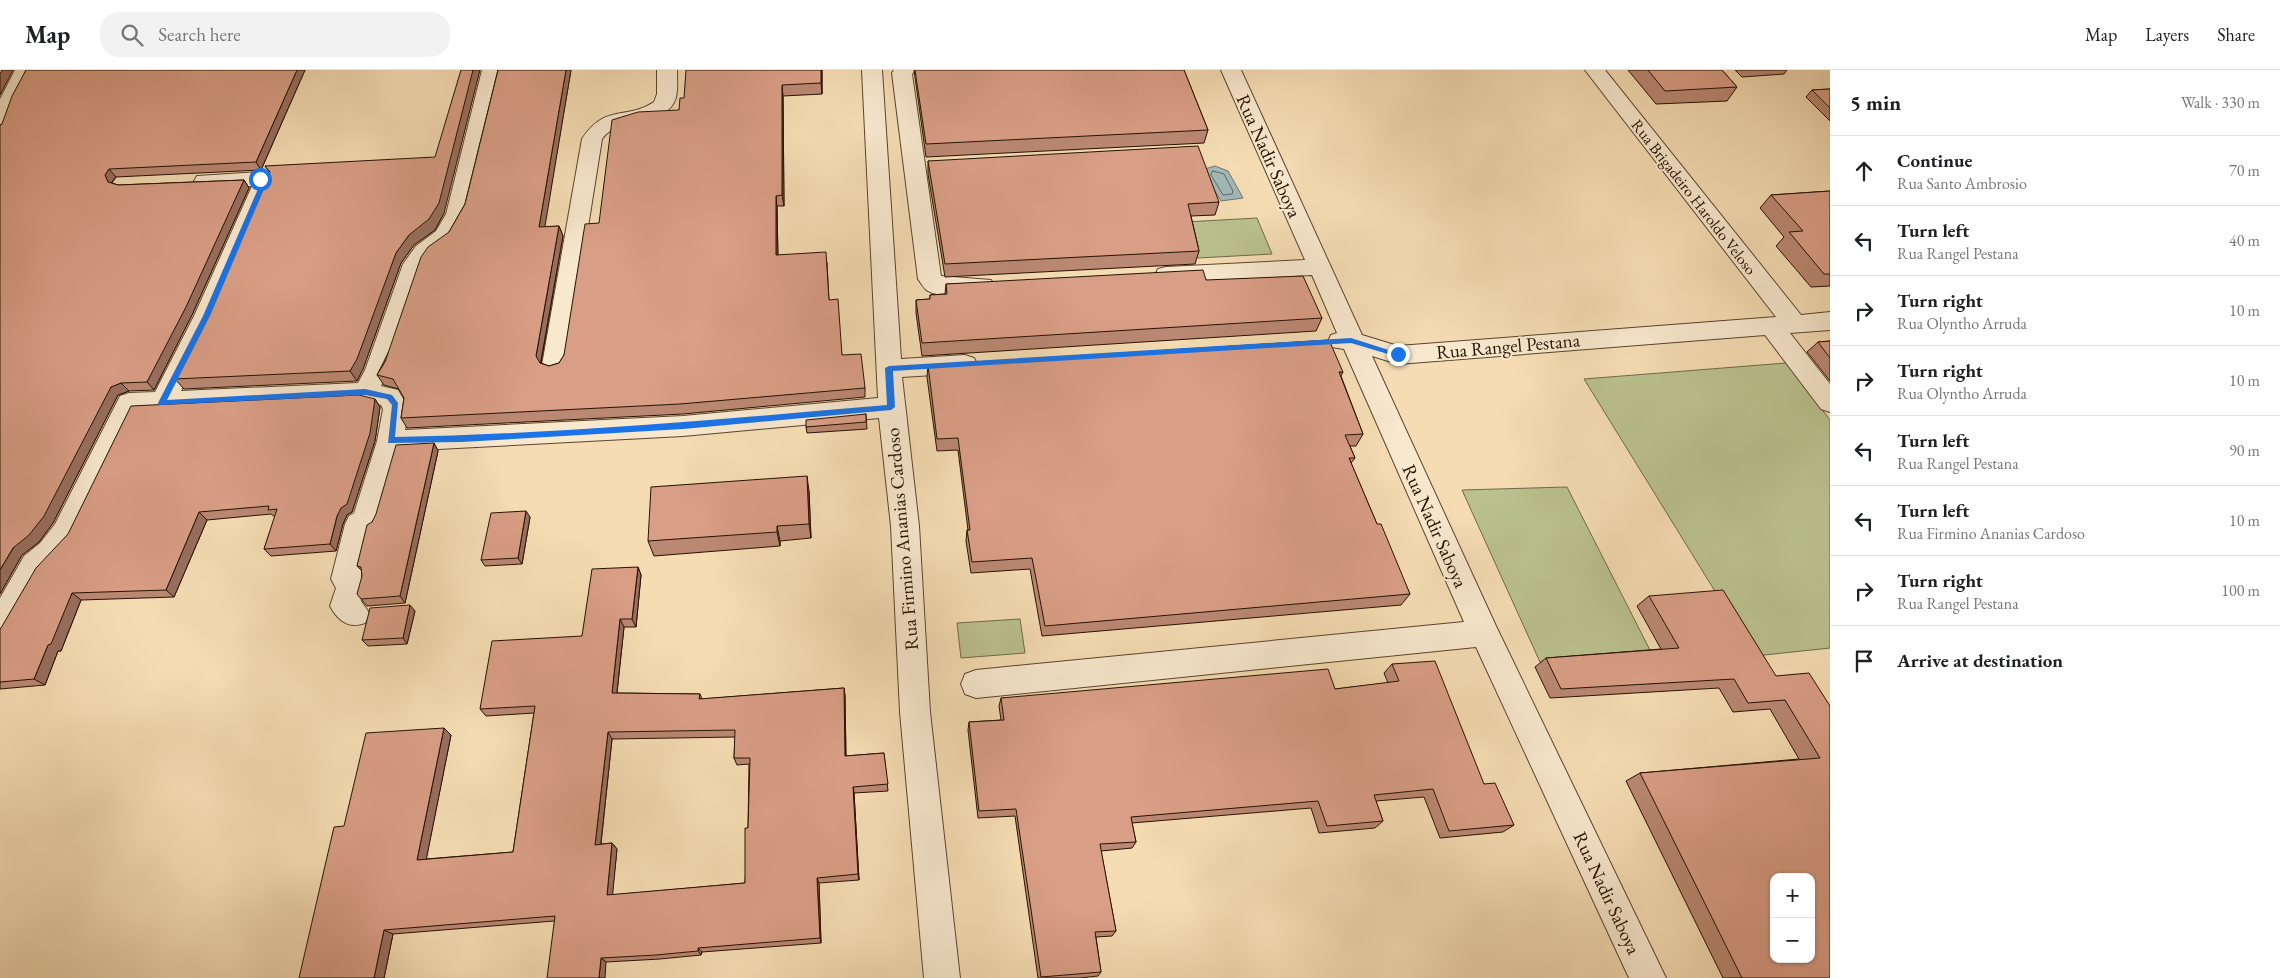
<!DOCTYPE html>
<meta charset="utf-8">
<style>
:root{--surface:#fff;--page:#f2f2f2;--text:#202124;--muted:#757577;--line:#e0e0e0}
body{margin:0;font-family:"EB Garamond",serif;background:var(--page);color:var(--text)}
.controls{position:absolute;right:15px;bottom:15px;display:grid;overflow:hidden;border-radius:10px;box-shadow:0 1px 4px #0004}
.controls button{width:45px;height:45px;display:grid;place-items:center;padding:0;border:0;border-bottom:1px solid var(--line);background:var(--surface);color:var(--text);font:25px sans-serif}
.stop{position:absolute;width:15px;height:15px;margin:-11px;border:4px solid #1a73e8;border-radius:50%;background:#fff}
.stop.end{background:#1a73e8;border-color:#fff;box-shadow:0 1px 5px #0008}
.list{margin:0;padding:0;list-style:none}
h2{display:flex;justify-content:space-between;align-items:center;height:65px;margin:0;padding:0 20px;font-size:21px}
h2 small{font-size:16px;font-weight:400;color:var(--muted)}
.list li{display:grid;grid-template-columns:32px 1fr auto;gap:15px;align-items:center;box-sizing:border-box;height:70px;padding:0 20px;border-top:1px solid var(--line)}
.list b{display:block;font-size:19px;white-space:nowrap}
.list p{margin:0;font-size:16px;white-space:nowrap;color:var(--muted)}
.list em{font-size:16px;font-style:normal;color:var(--muted)}
.icon{flex:none;width:28px;height:28px;fill:none;stroke:currentColor;stroke-width:2;stroke-linecap:round;stroke-linejoin:round}
.map{position:relative;flex:none;width:1830px;height:908px;overflow:hidden}
header{display:flex;align-items:center;gap:30px;box-sizing:border-box;height:70px;padding:0 25px;background:var(--surface);border-bottom:1px solid var(--line)}
header strong{font-size:24px}
nav{display:flex;gap:28px;margin-inline-start:auto;font-size:18px}
.search{width:350px;height:45px;background:var(--page);display:flex;align-items:center;gap:12px;box-sizing:border-box;padding:0 18px;border-radius:20px;color:var(--muted);font-size:19px}
main{display:flex}
aside{flex:1;background:var(--surface)}
.map>svg:first-child{display:block}
.green{fill:#bac18e;stroke:#706948}
.water{fill:#a1b9b8;stroke:#70766f}
.lines{fill:none;stroke-linecap:round;stroke-linejoin:round}
.shore{stroke:#64655c;stroke-width:1}
.minor-casing{stroke:#5a442e;stroke-width:2}
.minor{fill:#f8e8ce;fill-rule:evenodd}
.wall{fill:#bb8873;stroke:#271101;fill-rule:evenodd}
.shaded-wall{fill:#986f5e;stroke:#271101}
.building{fill:#d99e86;stroke:#271101;fill-rule:evenodd}
.route{fill:#1a73e8}
.labels{text-anchor:middle;dominant-baseline:central;stroke-width:4;stroke-linejoin:round;paint-order:stroke}
.far-street-label{font-size:16px;fill:#271101;stroke:#f8e8ce}
.street-label{font-size:19px;fill:#271101;stroke:#f8e8ce}
</style>
<header>
<strong>Map</strong>
<div class="search"><svg class="icon" aria-label="search" viewBox="0 0 24 24"><circle cx="10" cy="10" r="6"/><path d="M15 15l6 6"/></svg>Search here</div>
<nav><a>Map</a><a>Layers</a><a>Share</a></nav>
</header>
<main>
<div class="map">
<svg width="1830" height="908" viewBox="0 0 1830 908">
<rect width="100%" height="100%" fill="#f5dcb3"/>
<filter id="stains"><feTurbulence type="fractalNoise" baseFrequency=".004" numOctaves="4"/><feColorMatrix values="0 0 0 0 .2 0 0 0 0 .09 0 0 0 0 .02 0 0 0 .5 -.17"/></filter>
<radialGradient id="worn" r=".72"><stop offset=".6" stop-color="#630" stop-opacity="0"/><stop offset="1" stop-color="#630" stop-opacity=".3"/></radialGradient>
<g class="green">
<polygon points="1257,148 1272,184 1198,188 1185,152"/>
<polygon points="1786,293 1830,350 1830,578 1755,586 1584,309"/>
<polygon points="1567,417 1654,588 1540,592 1462,420"/>
<polygon points="1020,549 1025,583 961,588 957,553"/>
</g>
<polygon class="water" points="1215,96 1228,101 1243,128 1221,131 1206,106 1205,99"/>
<g class="lines">
<polygon class="shore" points="1213,101 1224,104 1233,121 1232,124 1223,125 1211,105"/>
<defs>
<g id="minor">
<polygon points="15,0 35,0 17,34 7,62 0,64 0,29"/>
<path d="M 482,0 L 502,0 L 468,144 L 452,171 L 432,186 L 425,196 L 389,301 L 381,316 L 398,320 L 409,339 L 405,360 L 683,346 L 878,328 L 862,0 L 882,0 L 901,289 L 965,285 L 974,288 L 977,294 L 974,300 L 965,303 L 902,307 L 919,456 L 930,642 L 960,908 L 924,908 L 900,642 L 891,456 L 879,348 L 683,366 L 400,381 L 380,450 L 376,458 L 371,461 L 361,503 L 366,512 L 361,531 L 370,544 L 365,553 C 349,559 338,551 330,536 L 336,518 L 331,509 L 345,454 L 349,446 L 354,443 L 377,371 L 383,339 L 381,335 L 365,331 L 137,342 L 75,470 L 60,489 L 44,504 L 10,564 L 0,568 L 0,528 L 24,486 L 40,473 L 55,454 L 120,326 L 129,323 L 155,322 L 194,246 L 252,116 L 205,118 L 197,116 L 194,111 L 197,106 L 260,102 L 267,104 L 275,112 L 218,246 L 181,321 L 358,313 L 365,300 L 403,194 L 416,176 L 436,161 L 446,144 Z"/>
<path d="M 657,0 L 677,0 C 677,9 678,19 676,27 C 668,58 620,44 602,69 L 566,295 L 563,301 L 554,304 L 545,301 L 542,295 L 582,69 C 606,33 624,51 654,32 L 657,24 Z"/>
<path d="M 894,0 L 915,0 L 912,4 L 941,206 L 991,210 L 995,216 L 991,222 C 980,225 938,228 928,221 C 924,219 921,213 918,209 L 892,3 Z"/>
<polygon points="1221,0 1241,0 1362,265 1398,276 1776,247 1585,0 1605,0 1801,245 1830,242 1830,260 1790,263 1830,314 1830,342 1821,339 1765,265 1398,294 1372,286 1496,556 1666,908 1629,908 1476,577 976,628 965,624 961,614 965,604 976,600 1464,552 1344,279 1331,277 1328,271 1331,265 1337,263 1312,205 1166,213 1158,211 1155,205 1158,199 1166,197 1305,190"/>
</g>
</defs>
<use href="#minor" class="minor-casing"/>
<use href="#minor" class="minor"/>
</g>
<g class="wall">
<polygon points="26,0 305,0 261,100 116,107 112,113 118,115 244,110 249,118 192,245 154,320 129,321 118,325 53,453 39,472 22,485 0,524 0,55 2,54"/>
<polygon points="498,0 571,0 544,157 559,156 563,166 541,293 549,296 559,293 564,285 599,153 679,40 684,28 822,0 822,24 783,26 784,136 777,136 778,185 827,192 829,230 842,285 865,318 865,327 683,344 407,358 401,348 404,328 399,319 384,315 377,305 449,162 465,134"/>
<polygon points="914,0 1184,0 1208,60 1204,73 926,87"/>
<polygon points="1628,0 1722,0 1737,17 1727,31 1656,34"/>
<polygon points="1735,0 1787,0 1784,4 1742,7"/>
<polygon points="1830,19 1830,51 1806,27 1812,20"/>
<polygon points="928,91 1219,132 1215,145 1191,146 1199,181 1195,194 945,207 928,104"/>
<polygon points="265,96 444,143 435,160 414,175 401,193 363,299 357,311 184,319 175,309 212,237 270,103"/>
<polygon points="1830,121 1830,216 1811,217 1776,176 1784,167 1760,138 1771,125"/>
<polygon points="1206,210 1322,248 1316,261 922,286 916,243 916,230 930,229 930,225 945,224 946,214"/>
<polygon points="1830,271 1830,311 1807,282 1818,272"/>
<polygon points="928,295 1343,302 1341,306 1363,364 1356,376 1350,376 1355,388 1351,393 1377,454 1410,524 1401,535 1042,566 1030,499 971,503 966,471 967,460 968,460 958,380 937,381 927,307"/>
<polygon points="375,329 380,337 375,371 352,442 347,445 343,454 336,481 271,486 264,479 275,447 271,444 207,450 174,527 81,530 61,581 58,581 45,615 0,619 0,559"/>
<polygon points="866,344 867,359 807,363 806,357"/>
<polygon points="434,373 438,381 405,533 367,536 361,529 362,501 357,496 372,452"/>
<polygon points="809,421 811,468 780,471 780,476 654,486 648,471"/>
<polygon points="530,447 522,494 485,496 481,490"/>
<path d="M 638,497 L 641,505 L 636,557 L 624,557 L 617,623 L 700,624 L 702,629 L 844,618 L 845,626 L 846,686 L 884,683 L 888,721 L 854,723 L 859,810 L 819,813 L 821,873 L 702,882 L 701,885 L 660,889 L 606,892 L 554,851 L 393,864 L 384,908 L 344,756 L 451,665 L 426,789 L 513,782 L 534,643 L 486,646 L 480,639 L 582,566 ZM 735,667 L 734,688 L 737,695 L 749,694 L 748,758 L 745,813 L 612,825 L 617,779 L 612,773 L 601,774 L 612,669 Z"/>
<polygon points="1649,526 1776,606 1830,636 1830,908 1723,908 1626,711 1640,703 1799,689 1770,639 1733,642 1719,618 1550,628 1535,597 1546,588 1661,579 1637,536"/>
<polygon points="415,541 407,574 368,576 362,570"/>
<polygon points="1392,594 1484,714 1514,755 1503,762 1440,768 1424,727 1376,731 1383,751 1375,758 1319,763 1311,738 1132,753 1136,772 1132,778 1101,781 1116,861 1112,866 1096,867 1101,902 1098,906 1080,908 1038,908 1015,746 978,748 968,660 969,652 1001,650 999,636 1001,628 1335,619 1388,613 1384,603"/>
</g>
<g class="shaded-wall">
<polygon points="2,0 13,0 0,25 0,4"/>
<polygon points="297,0 305,0 261,100 256,92"/>
<polygon points="473,0 480,0 444,143 435,160 414,175 401,193 363,299 357,311 350,301 396,183 409,165"/>
<polygon points="566,0 571,0 543,168 539,157"/>
<polygon points="821,0 822,0 822,24 821,13"/>
<polygon points="782,15 783,26 784,136 782,125"/>
<polygon points="109,99 116,107 111,113 108,112 105,105"/>
<polygon points="244,110 249,118 192,245 154,320 147,312"/>
<polygon points="776,126 777,136 778,195 776,185"/>
<polygon points="559,156 563,166 540,296 536,286"/>
<polygon points="121,313 129,321 118,325 53,453 39,472 22,485 0,524 0,500 111,317"/>
<polygon points="375,329 380,337 375,371 352,442 347,445 343,454 336,481 330,474 337,446"/>
<polygon points="434,373 438,381 405,533 400,526"/>
<polygon points="807,406 809,421 811,468 809,454"/>
<polygon points="526,441 530,447 522,494 518,488"/>
<polygon points="199,442 207,450 174,527 166,520"/>
<polygon points="777,456 780,471 780,476 777,462"/>
<polygon points="638,497 641,505 636,557 632,549"/>
<polygon points="72,523 81,530 61,581 58,581 45,615 34,609 48,575"/>
<polygon points="410,535 415,541 407,574 403,568"/>
<polygon points="620,549 624,557 616,631 612,623"/>
<polygon points="844,618 845,626 846,693 845,686"/>
<polygon points="444,658 451,665 425,796 417,790"/>
<polygon points="608,662 612,669 600,781 595,775"/>
<polygon points="853,717 854,723 859,810 858,804"/>
<polygon points="612,773 617,779 612,831 607,825"/>
<polygon points="817,808 819,813 821,873 820,868"/>
<polygon points="384,860 393,864 384,908 374,908"/>
<polygon points="698,878 702,882 701,885 698,881"/>
<polygon points="601,888 606,892 605,908 599,908"/>
</g>
<g class="building">
<polygon points="26,0 297,0 256,92 109,99 105,105 108,112 118,115 244,110 186,237 147,312 121,313 111,317 44,446 29,465 13,478 0,500 0,55 2,54 12,26"/>
<polygon points="461,0 473,0 439,133 429,149 409,165 396,183 357,289 350,301 175,309 212,237 270,102 265,96 435,87"/>
<polygon points="498,0 566,0 539,157 559,156 536,286 540,293 549,296 559,293 564,285 585,154 599,153 612,50 638,42 679,40 680,28 684,28 686,0 821,0 821,13 782,15 782,125 776,126 776,185 826,182 829,230 838,229 842,285 861,284 865,318 680,334 401,348 404,328 393,309 377,305 385,292 421,187 428,177 449,162 465,134"/>
<polygon points="915,0 1184,0 1208,60 926,74"/>
<polygon points="1648,0 1722,0 1737,17 1665,21"/>
<polygon points="1830,19 1830,38 1812,20"/>
<polygon points="1198,76 1219,132 1188,134 1199,181 945,194 928,91"/>
<polygon points="1830,121 1830,204 1824,204 1789,162 1803,161 1771,125"/>
<polygon points="1203,200 1206,210 1303,206 1322,248 922,273 916,230 930,229 930,225 947,224 946,214"/>
<polygon points="1329,270 1343,302 1339,302 1363,364 1345,365 1355,388 1349,388 1377,454 1381,454 1410,524 1045,556 1032,488 972,492 967,460 970,460 958,368 937,369 928,295"/>
<polygon points="1830,271 1830,288 1818,272"/>
<polygon points="359,325 375,329 370,363 347,434 341,438 337,446 330,474 264,479 277,439 268,440 269,436 199,442 166,520 72,523 51,574 48,575 34,609 0,612 0,559 1,558 36,498 68,464 131,336"/>
<polygon points="866,344 866,352 806,357 806,350"/>
<polygon points="434,373 400,526 361,529 357,524 362,506 361,497 357,496 367,455 372,452 376,444 396,375"/>
<polygon points="807,406 809,454 777,456 777,462 648,471 651,417"/>
<polygon points="526,441 518,488 481,490 491,443"/>
<path d="M 638,497 L 632,549 L 620,549 L 612,623 L 700,624 L 699,629 L 844,618 L 845,686 L 884,683 L 888,714 L 853,717 L 858,804 L 817,808 L 820,868 L 698,878 L 698,881 L 656,885 L 601,888 L 599,908 L 547,908 L 555,846 L 384,860 L 374,908 L 299,908 L 334,757 L 344,756 L 366,663 L 444,658 L 417,790 L 513,782 L 535,636 L 480,639 L 492,571 L 582,566 L 592,499 ZM 735,660 L 734,688 L 750,688 L 748,758 L 745,758 L 745,813 L 607,825 L 612,773 L 595,775 L 608,662 Z"/>
<path d="M 1723,520 L 1776,606 L 1809,603 L 1830,636 L 1830,908 L 1742,908 L 1640,703 L 1820,688 L 1785,630 L 1748,633 L 1734,609 L 1561,619 L 1546,588 L 1679,578 L 1649,526 ZM 1774,807 L 1811,807 L 1811,889 L 1774,889 Z"/>
<polygon points="410,535 403,568 362,570 370,538"/>
<polygon points="1435,591 1484,714 1495,713 1514,755 1449,761 1433,719 1374,725 1383,751 1327,756 1318,731 1131,747 1136,772 1100,774 1116,861 1095,862 1101,902 1041,907 1016,739 979,741 969,652 1004,650 1001,628 1328,599 1335,619 1399,611 1392,594"/>
</g>
<path class="route" d="M 260,107 L 267,112 L 210,246 L 167,330 L 365,319 L 392,325 L 398,333 L 395,367 C 559,364 723,349 887,335 L 885,298 L 889,296 L 1351,268 L 1401,284 L 1398,287 L 1351,273 L 893,301 L 895,337 L 891,340 L 683,359 L 461,372 L 388,373 L 392,335 L 387,329 L 365,325 L 159,335 L 158,333 L 203,246 L 261,112 L 257,109 Z"/>
<g class="labels">
<g class="far-street-label">
<text transform="translate(1694 127) rotate(52)">Rua Brigadeiro Haroldo Veloso</text>
</g>
<g class="street-label">
<text transform="translate(1269 86) rotate(66)">Rua Nadir Saboya</text>
<text transform="translate(1508 276) rotate(-5)">Rua Rangel Pestana</text>
<text transform="translate(1435 456) rotate(66)">Rua Nadir Saboya</text>
<text transform="translate(902 469) rotate(-95)">Rua Firmino Ananias Cardoso</text>
<text transform="translate(1607 823) rotate(65)">Rua Nadir Saboya</text>
</g>
</g>
<rect width="100%" height="100%" filter="url(#stains)"/>
<rect width="100%" height="100%" fill="url(#worn)"/>
</svg>
<div class="controls">
<button>+</button>
<button>−</button>
</div>
<div class="stop" style="left:260px;top:109px"></div>
<div class="stop end" style="left:1398px;top:284px"></div>
</div>
<aside>
<h2>5 min<small>Walk · 330 m</small></h2>
<ul class="list">
<li><svg class="icon" aria-label="ahead" viewBox="0 0 24 24"><path d="M12 20V5M6 11l6-6 6 6"/></svg><div><b>Continue</b><p>Rua Santo Ambrosio</p></div><em>70 m</em></li>
<li><svg class="icon" aria-label="left" viewBox="0 0 24 24"><path d="M17 20v-9H6M10 6l-5 5 5 5"/></svg><div><b>Turn left</b><p>Rua Rangel Pestana</p></div><em>40 m</em></li>
<li><svg class="icon" aria-label="right" viewBox="0 0 24 24"><path d="M7 20v-9h11M14 6l5 5-5 5"/></svg><div><b>Turn right</b><p>Rua Olyntho Arruda</p></div><em>10 m</em></li>
<li><svg class="icon" aria-label="right" viewBox="0 0 24 24"><path d="M7 20v-9h11M14 6l5 5-5 5"/></svg><div><b>Turn right</b><p>Rua Olyntho Arruda</p></div><em>10 m</em></li>
<li><svg class="icon" aria-label="left" viewBox="0 0 24 24"><path d="M17 20v-9H6M10 6l-5 5 5 5"/></svg><div><b>Turn left</b><p>Rua Rangel Pestana</p></div><em>90 m</em></li>
<li><svg class="icon" aria-label="left" viewBox="0 0 24 24"><path d="M17 20v-9H6M10 6l-5 5 5 5"/></svg><div><b>Turn left</b><p>Rua Firmino Ananias Cardoso</p></div><em>10 m</em></li>
<li><svg class="icon" aria-label="right" viewBox="0 0 24 24"><path d="M7 20v-9h11M14 6l5 5-5 5"/></svg><div><b>Turn right</b><p>Rua Rangel Pestana</p></div><em>100 m</em></li>
<li><svg class="icon" aria-label="arrive" viewBox="0 0 24 24"><path d="M6 21V4h12l-3 4 3 4H6"/></svg><div><b>Arrive at destination</b></div></li>
</ul>
</aside>
</main>
